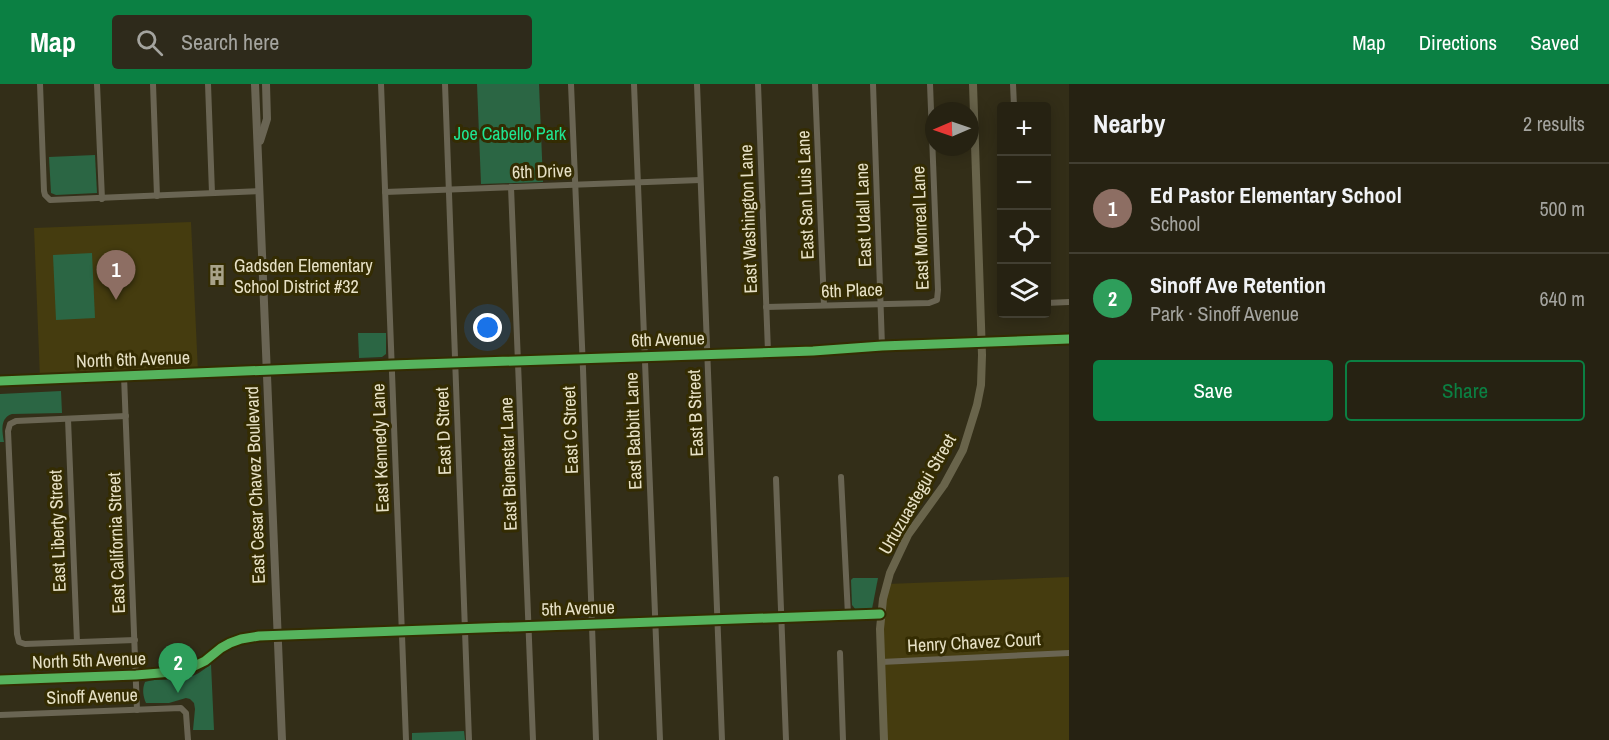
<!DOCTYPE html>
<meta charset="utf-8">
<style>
:root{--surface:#262212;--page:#2e2a1b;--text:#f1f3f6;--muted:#a4a49f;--line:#423f32;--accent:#0b8043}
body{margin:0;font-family:"Archivo Narrow",sans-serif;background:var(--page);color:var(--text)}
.controls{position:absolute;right:18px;top:18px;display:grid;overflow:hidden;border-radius:6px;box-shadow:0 3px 15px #0003}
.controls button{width:54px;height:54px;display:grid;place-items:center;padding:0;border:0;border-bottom:2px solid var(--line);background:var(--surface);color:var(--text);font:30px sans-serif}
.compass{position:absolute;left:925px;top:18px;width:54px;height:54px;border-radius:50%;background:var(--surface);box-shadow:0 3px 15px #0003;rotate:268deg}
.you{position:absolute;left:488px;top:244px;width:21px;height:21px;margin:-15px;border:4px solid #fff;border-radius:50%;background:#1a73e8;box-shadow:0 0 0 9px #1a73e833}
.badge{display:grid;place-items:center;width:39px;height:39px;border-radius:50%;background:var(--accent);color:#fff;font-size:20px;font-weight:700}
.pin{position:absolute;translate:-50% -50px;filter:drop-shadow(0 2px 3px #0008)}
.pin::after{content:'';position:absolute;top:32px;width:21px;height:18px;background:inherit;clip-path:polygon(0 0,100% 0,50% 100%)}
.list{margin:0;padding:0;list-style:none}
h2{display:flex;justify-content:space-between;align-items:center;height:78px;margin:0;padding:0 24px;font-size:26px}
h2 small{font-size:20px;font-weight:400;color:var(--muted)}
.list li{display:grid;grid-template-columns:39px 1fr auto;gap:18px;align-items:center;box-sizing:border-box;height:90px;padding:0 24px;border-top:2px solid var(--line)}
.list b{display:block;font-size:22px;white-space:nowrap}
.list p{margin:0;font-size:20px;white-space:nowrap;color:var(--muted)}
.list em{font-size:20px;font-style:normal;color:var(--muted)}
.actions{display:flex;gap:12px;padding:18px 24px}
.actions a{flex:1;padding:14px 0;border:2px solid var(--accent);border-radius:6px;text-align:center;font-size:21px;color:var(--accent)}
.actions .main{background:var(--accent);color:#fff}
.icon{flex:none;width:33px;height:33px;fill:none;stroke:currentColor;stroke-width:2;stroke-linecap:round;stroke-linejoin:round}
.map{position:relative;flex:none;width:1069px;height:656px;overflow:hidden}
header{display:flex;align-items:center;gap:36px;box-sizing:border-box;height:84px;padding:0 30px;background:var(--accent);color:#fff}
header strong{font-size:28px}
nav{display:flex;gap:33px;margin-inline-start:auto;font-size:21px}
.search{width:420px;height:54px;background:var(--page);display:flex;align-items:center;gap:15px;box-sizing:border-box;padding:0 21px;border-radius:6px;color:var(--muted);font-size:22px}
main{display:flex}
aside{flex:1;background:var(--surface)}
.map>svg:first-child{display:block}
.built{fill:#453c0f}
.green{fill:#2b6644}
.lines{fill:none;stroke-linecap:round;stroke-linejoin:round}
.minor{stroke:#6a6553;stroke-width:6}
.major{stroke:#69644b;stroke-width:8}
.highway{stroke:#6a6554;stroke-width:8}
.cycleway-casing{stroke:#342c02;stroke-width:13}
.cycleway{stroke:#56b35d;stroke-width:9}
.labels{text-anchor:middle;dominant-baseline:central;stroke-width:6;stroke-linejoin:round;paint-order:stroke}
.park-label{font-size:18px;fill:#1fe693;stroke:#342c02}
.street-label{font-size:18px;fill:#e7e1c6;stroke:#342c02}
.poi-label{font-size:18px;fill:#e7e1c6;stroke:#342c02;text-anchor:start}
</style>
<header>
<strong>Map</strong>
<div class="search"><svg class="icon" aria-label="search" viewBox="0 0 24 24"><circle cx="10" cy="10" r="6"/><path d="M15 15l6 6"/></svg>Search here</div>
<nav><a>Map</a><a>Directions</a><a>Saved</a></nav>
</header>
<main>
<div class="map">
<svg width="1069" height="656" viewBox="0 0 1069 656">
<rect width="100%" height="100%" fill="#332e18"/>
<g class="built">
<polygon points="191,138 198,288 40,295 34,144"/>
<polygon points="1069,493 1069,656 884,656 880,545 887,500"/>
</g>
<g class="green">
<polygon points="477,0 539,0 543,98 481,100"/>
<polygon points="95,71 97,109 56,111 51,109 49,73"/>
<polygon points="92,169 95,234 56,236 53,171"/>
<polygon points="358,249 386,249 386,270 382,273 359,274"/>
<path d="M 61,307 L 62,329 L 12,330 C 0,334 2,346 4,358 L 0,358 L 0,310 Z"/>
<polygon points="853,494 878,494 872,525 856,526 852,521 851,496"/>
<path d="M 211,580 L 214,646 L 193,646 L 195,625 L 194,619 L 190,615 L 186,614 L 169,619 L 146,619 C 143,612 142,605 145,598 C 158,594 171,597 185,594 C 194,593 204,586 211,580 Z"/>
<polygon points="464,647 465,656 412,656 412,649"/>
</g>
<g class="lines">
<g class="minor">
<polyline points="40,0 44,107 45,111 50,116 259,107"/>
<polyline points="97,0 102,115"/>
<polyline points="153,0 157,112"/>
<polyline points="208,0 212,109"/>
<polyline points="381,0 406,656"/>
<polyline points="445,0 469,656"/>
<polyline points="571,0 583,285 596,656"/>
<polyline points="634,0 660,656"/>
<polyline points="697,0 722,656"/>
<polyline points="758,0 768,268"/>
<polyline points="815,0 824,221"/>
<polyline points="873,0 882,262"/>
<polyline points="1013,0 1014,22"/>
<polyline points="511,103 533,656"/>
<polyline points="385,108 700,96"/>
<polyline points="1046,219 1069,218"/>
<polyline points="766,223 929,219 937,216 938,206 930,0"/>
<polyline points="124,292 137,626"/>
<polyline points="0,297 392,281 813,267 882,262 1069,255"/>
<polyline points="126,332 16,337 10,340 8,347 17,550 19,558 25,560 135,556"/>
<polyline points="68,335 77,558"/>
<polyline points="841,393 848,531"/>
<polyline points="776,395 786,656"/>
<polyline points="840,569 843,656"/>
<polyline points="881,578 1069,569"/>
<polyline points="0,596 136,591 184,587 205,577 221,564 230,559 241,555 259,552 880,530"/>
<polyline points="0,631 181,624 186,629 188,656"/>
</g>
<polyline class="major" points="884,656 880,545 883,515 890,489 908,451 944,401 963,366 977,321 981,301 982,271 973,0"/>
<g class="highway">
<polyline points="255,0 282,656"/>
<polyline points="260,57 267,35 266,0"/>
</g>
<defs>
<g id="cycleway">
<polyline points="0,297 392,281 813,267 882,262 1069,255"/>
<polyline points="0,596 136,591 184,587 205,577 221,564 230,559 241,555 259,552 880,530"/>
</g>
</defs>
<use href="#cycleway" class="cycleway-casing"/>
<use href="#cycleway" class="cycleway"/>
</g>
<defs>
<symbol id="building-bare" viewBox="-9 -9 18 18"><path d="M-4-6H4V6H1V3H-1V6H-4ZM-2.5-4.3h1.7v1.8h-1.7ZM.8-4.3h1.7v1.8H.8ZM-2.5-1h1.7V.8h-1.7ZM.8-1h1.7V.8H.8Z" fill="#a8a289" stroke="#342c02" stroke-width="2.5" paint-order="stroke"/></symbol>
</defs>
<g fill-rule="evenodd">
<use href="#building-bare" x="202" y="176" width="30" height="30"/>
</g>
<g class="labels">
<g class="park-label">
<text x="510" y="49">Joe Cabello Park</text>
</g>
<g class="street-label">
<text transform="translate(542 87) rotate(-2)">6th Drive</text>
<text transform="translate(805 111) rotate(-92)">East San Luis Lane</text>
<text transform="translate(863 131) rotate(-92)">East Udall Lane</text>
<text transform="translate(748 135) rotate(-92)">East Washington Lane</text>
<text transform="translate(920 144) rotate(-92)">East Monreal Lane</text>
<text transform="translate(852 206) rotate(-2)">6th Place</text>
<text transform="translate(668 255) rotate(-2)">6th Avenue</text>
<text transform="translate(133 275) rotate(-2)">North 6th Avenue</text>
<text transform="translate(695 329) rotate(-92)">East B Street</text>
<text transform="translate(570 346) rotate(-92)">East C Street</text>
<text transform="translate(443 347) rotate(-92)">East D Street</text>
<text transform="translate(633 347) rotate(-92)">East Babbitt Lane</text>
<text transform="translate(380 364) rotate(-92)">East Kennedy Lane</text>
<text transform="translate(508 380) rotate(-92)">East Bienestar Lane</text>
<text transform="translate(255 401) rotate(-92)">East Cesar Chavez Boulevard</text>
<text transform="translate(917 410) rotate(-60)">Urtuzuastegui Street</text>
<text transform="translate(57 447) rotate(-92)">East Liberty Street</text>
<text transform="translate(116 459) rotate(-92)">East California Street</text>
<text transform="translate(578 524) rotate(-2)">5th Avenue</text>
<text transform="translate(974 558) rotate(-3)">Henry Chavez Court</text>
<text transform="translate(89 576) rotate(-2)">North 5th Avenue</text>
<text transform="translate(92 612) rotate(-2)">Sinoff Avenue</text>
</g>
<g class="poi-label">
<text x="234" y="181">Gadsden Elementary<tspan x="234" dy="21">School District #32</tspan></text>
</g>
</g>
</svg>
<div class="controls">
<button>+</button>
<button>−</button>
<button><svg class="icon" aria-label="locate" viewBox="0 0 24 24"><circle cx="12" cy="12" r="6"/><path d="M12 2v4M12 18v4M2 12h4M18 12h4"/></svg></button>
<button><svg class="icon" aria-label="layers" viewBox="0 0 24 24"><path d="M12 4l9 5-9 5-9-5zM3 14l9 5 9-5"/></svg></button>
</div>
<svg class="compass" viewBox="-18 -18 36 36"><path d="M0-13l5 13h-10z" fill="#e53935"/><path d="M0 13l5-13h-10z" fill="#a4a49f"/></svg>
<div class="you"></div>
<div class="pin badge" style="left:116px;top:216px;background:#8d6e63">1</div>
<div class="pin badge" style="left:178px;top:609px;background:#2e9e5b">2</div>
</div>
<aside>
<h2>Nearby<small>2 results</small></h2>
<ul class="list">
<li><span class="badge" style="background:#8d6e63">1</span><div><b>Ed Pastor Elementary School</b><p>School</p></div><em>500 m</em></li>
<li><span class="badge" style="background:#2e9e5b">2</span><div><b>Sinoff Ave Retention</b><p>Park · Sinoff Avenue</p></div><em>640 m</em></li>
</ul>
<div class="actions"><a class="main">Save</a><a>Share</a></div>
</aside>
</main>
